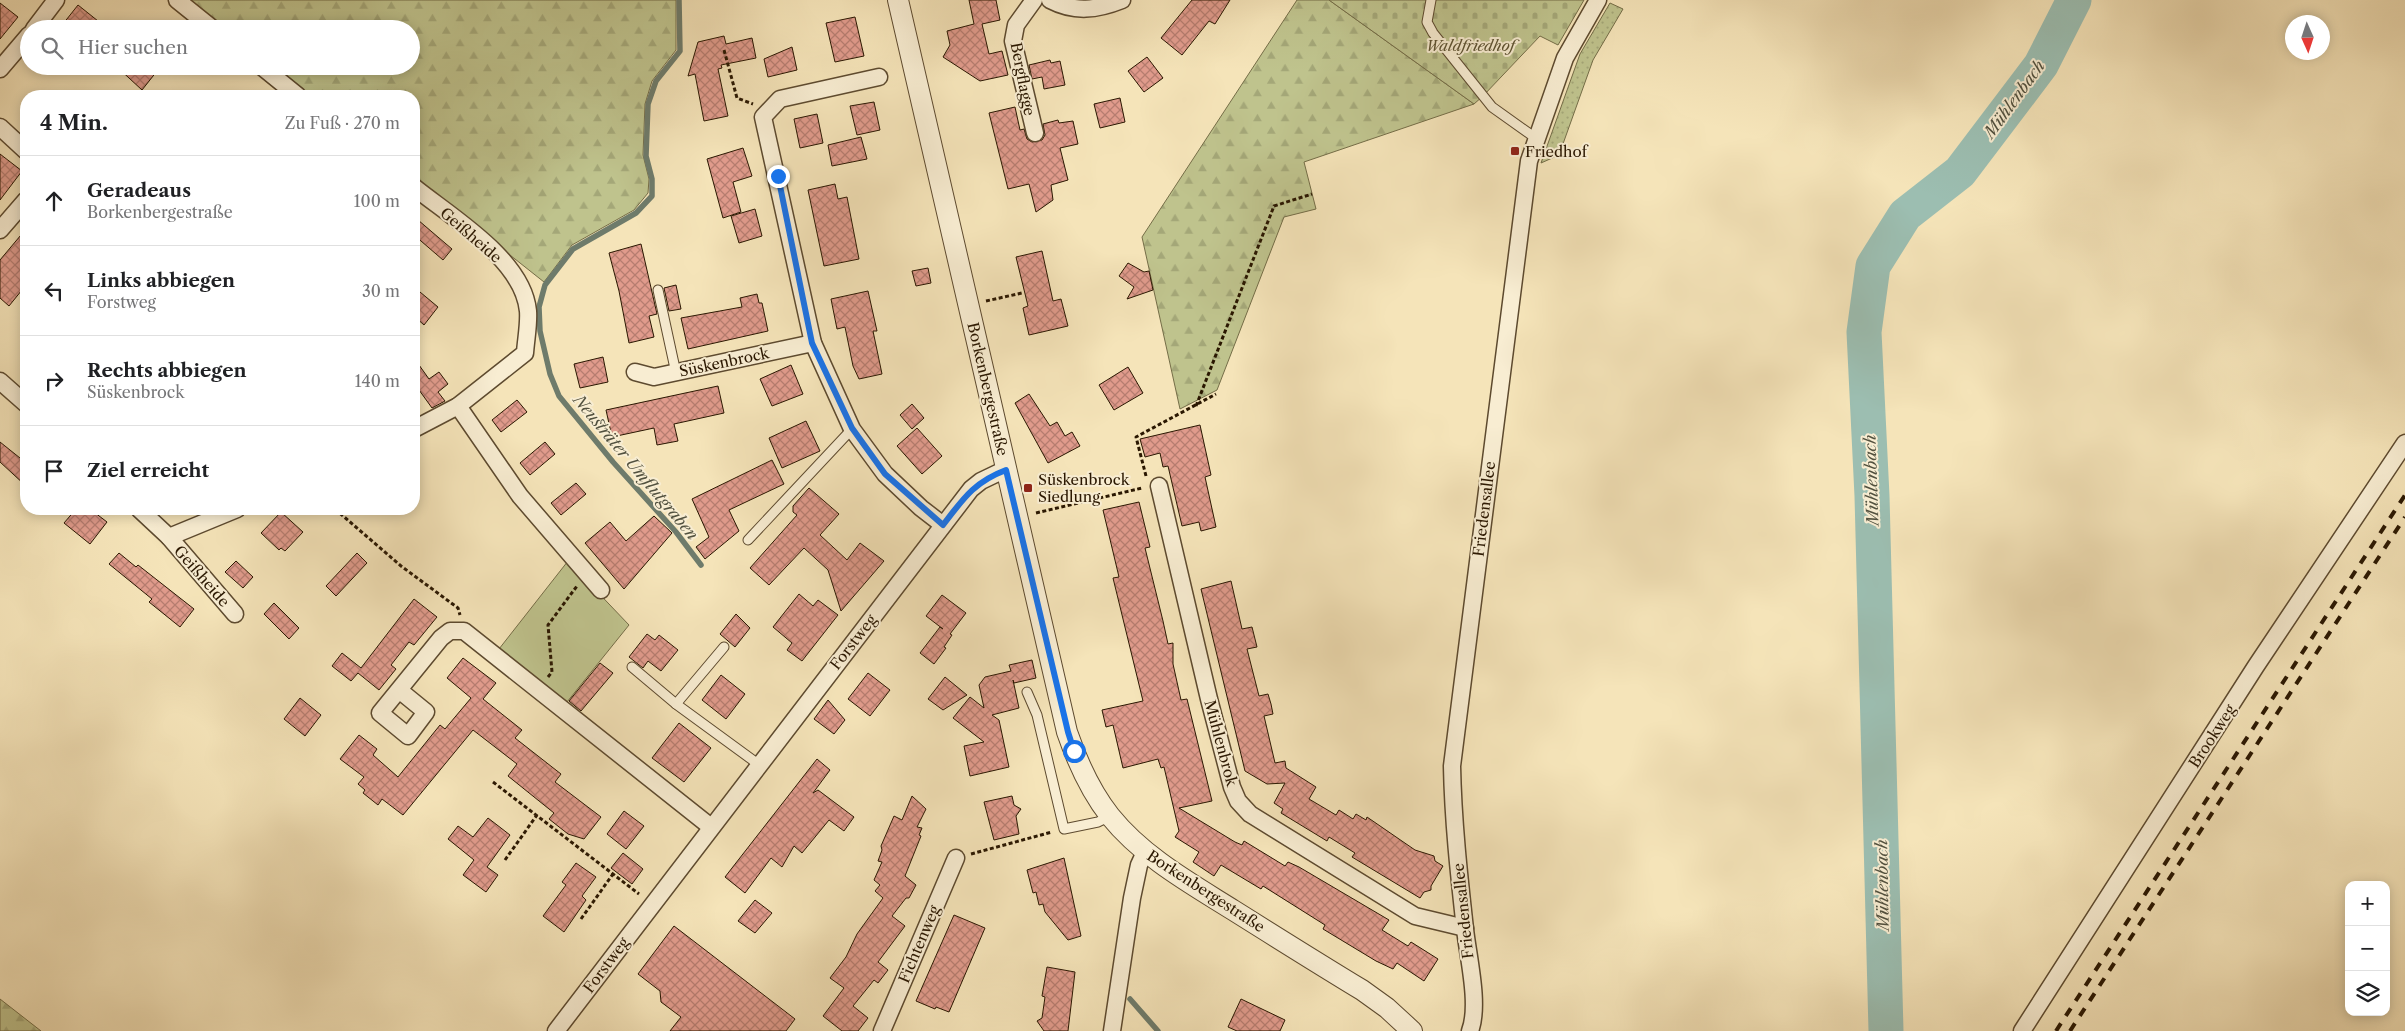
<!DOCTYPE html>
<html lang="de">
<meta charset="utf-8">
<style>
:root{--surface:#fff;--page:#f6f6f6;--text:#202124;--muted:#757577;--line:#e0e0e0}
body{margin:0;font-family:"Libre Caslon Text",serif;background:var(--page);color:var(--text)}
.controls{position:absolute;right:15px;bottom:15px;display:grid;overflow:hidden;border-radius:10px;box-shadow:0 2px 12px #0003}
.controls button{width:45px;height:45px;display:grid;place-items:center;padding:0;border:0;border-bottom:1px solid var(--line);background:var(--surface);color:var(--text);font:25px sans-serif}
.compass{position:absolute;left:2285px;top:15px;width:45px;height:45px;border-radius:50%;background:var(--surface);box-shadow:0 2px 12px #0003;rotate:177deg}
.stop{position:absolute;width:15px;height:15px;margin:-11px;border:4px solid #1a73e8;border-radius:50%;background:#fff}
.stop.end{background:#1a73e8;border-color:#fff;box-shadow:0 1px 5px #0008}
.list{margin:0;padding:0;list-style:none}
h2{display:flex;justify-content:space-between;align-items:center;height:65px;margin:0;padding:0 20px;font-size:21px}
h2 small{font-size:16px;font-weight:400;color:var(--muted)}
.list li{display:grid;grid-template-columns:32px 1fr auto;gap:15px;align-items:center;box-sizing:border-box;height:90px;padding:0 20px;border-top:1px solid var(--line)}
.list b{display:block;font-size:19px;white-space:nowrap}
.list p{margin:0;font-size:16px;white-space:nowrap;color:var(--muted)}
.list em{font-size:16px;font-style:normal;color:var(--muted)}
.icon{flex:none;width:28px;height:28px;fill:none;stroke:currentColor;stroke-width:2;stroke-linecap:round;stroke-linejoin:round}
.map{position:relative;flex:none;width:2405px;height:1031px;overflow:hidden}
.search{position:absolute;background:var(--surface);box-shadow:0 2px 12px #0003;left:20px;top:20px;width:400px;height:55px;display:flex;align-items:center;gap:12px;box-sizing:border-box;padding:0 18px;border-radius:28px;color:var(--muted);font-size:19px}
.panel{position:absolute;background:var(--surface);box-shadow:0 2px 12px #0003;left:20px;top:90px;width:400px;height:425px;border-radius:20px}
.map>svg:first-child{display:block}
.grass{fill:url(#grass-dots);stroke:#746d47}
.forest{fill:url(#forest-firs);stroke:#746d47}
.cemetery{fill:url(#cemetery-stones);stroke:#746d47}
.park{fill:#bfc38d;stroke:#746d47}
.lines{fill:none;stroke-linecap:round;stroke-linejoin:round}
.stream{stroke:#6e7b6b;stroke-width:5.5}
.river{stroke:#9cbeb1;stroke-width:35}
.building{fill:url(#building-cross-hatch);stroke:#2a1701}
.service-casing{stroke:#5d4a2f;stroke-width:11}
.minor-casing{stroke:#5d4a2f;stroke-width:19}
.tertiary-casing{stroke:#5d4a2f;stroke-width:22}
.path{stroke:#2a1701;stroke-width:3;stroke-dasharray:4 2.5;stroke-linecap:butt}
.service{stroke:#f8edd2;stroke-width:9}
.minor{stroke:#f8edd2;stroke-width:16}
.tertiary{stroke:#f8edd2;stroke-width:20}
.rail{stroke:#2a1701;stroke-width:4;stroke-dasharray:9 9;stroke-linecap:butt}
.route{stroke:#1a73e8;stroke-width:6}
.poi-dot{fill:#8f2418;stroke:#f8edd2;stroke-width:2}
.labels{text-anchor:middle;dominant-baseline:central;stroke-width:4;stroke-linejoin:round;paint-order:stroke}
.park-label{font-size:15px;font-style:italic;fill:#5e5332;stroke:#f8edd2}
.street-label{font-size:15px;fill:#2a1701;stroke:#f8edd2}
.poi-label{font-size:15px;fill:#2a1701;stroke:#f8edd2;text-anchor:start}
.water-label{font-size:16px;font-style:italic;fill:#52513f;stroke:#f8edd2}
</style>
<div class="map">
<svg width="2405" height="1031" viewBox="0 0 2405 1031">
<defs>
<pattern id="grass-dots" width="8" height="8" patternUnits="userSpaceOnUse" patternTransform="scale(1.25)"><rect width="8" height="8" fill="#bfc38d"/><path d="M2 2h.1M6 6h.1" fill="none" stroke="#a4a778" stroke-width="1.8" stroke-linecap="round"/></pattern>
<pattern id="forest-firs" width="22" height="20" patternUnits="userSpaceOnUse" patternTransform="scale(1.25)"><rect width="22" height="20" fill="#bfc38d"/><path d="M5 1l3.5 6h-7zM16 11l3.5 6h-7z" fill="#a4a778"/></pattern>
<pattern id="cemetery-stones" width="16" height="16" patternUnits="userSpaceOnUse" patternTransform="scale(1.25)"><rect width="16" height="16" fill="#bfc38d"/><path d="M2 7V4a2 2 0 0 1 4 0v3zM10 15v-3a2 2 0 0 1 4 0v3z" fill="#a4a778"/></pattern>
<pattern id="building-cross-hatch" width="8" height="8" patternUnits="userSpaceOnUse" patternTransform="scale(1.25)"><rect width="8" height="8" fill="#e09b8c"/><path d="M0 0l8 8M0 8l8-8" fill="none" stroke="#b67d70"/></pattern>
</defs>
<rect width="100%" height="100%" fill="#f5e4b9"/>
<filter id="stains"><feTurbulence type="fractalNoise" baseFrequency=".004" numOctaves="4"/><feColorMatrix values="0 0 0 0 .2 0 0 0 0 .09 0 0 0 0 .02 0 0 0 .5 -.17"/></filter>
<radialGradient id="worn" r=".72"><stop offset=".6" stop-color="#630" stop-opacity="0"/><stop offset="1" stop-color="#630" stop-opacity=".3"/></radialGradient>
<polygon class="grass" points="1610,3 1623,9 1593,60 1559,155 1541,163 1580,54"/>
<g class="forest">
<polygon points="188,0 676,0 676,50 652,81 645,104 643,155 649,179 648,193 634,210 572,245 544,282 414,179 414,96 310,96 272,66 411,66 411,29 224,29"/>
<polygon points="1297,0 1329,0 1474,104 1304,162 1316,209 1284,217 1217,390 1180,409 1142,237"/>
<polygon points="0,999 41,1031 0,1031"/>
</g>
<polygon class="cemetery" points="1329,0 1584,0 1558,45 1540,36 1483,96 1474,104"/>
<polygon class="park" points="568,561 629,625 567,702 499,649"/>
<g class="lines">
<g class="stream">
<polyline points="679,0 680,51 656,81 648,104 646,156 652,179 652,196 636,213 573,249 545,285 539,307 540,331 550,374 559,396 613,462 676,532 701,565"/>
<polyline points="1130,999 1158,1031"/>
</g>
<polyline class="river" points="1886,1031 1872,496 1864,332 1873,266 1905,215 1960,172 2041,65 2074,0"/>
</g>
<g class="building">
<polygon points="969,0 996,0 1000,20 982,24 989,54 1002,51 1008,75 980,81 943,57 950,45 947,31 974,24"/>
<polygon points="1192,0 1230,0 1215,24 1209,21 1182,55 1161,38"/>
<polygon points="0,3 18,17 0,39"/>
<polygon points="78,5 108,29 59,29"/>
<polygon points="855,17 864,56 835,62 826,23"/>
<polygon points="724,36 726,44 752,38 756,58 721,65 722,68 718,69 728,116 704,121 695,74 688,76 698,42"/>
<polygon points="792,47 797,70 768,77 764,59"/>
<polygon points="1147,57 1163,78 1144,92 1128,71"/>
<polygon points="1050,60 1051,63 1060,61 1065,85 1044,89 1042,77 1032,79 1029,65"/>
<polygon points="116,66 161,66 142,90"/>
<polygon points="1120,98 1125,122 1100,128 1094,104"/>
<polygon points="874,102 880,130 857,135 850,106"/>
<polygon points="1015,107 1020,130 1024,129 1027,139 1032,142 1042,140 1045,135 1043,124 1058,120 1059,123 1073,121 1078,144 1060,148 1068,180 1051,185 1053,200 1036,212 1029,184 1008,189 989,113"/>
<polygon points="817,114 823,143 800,148 794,119"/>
<polygon points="861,137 867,159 832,166 828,145"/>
<polygon points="743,148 752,176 733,182 741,212 723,218 707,159"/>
<polygon points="0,154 22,171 0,200"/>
<polygon points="835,184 838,199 847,197 859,259 824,266 808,190"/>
<polygon points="755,209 762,236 739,243 731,216"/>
<polygon points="418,220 452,249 443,260 414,235 414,226"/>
<polygon points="26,229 26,285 9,306 0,298 0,260"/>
<polygon points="641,244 657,314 649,316 654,337 629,343 619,291 609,253"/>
<polygon points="1042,251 1053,301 1061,299 1068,326 1029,335 1023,308 1028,306 1016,257"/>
<polygon points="1128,263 1144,272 1149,271 1153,290 1127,299 1134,287 1119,276"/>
<polygon points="928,268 931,283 916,286 912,271"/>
<polygon points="676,285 681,309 669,311 664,288"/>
<polygon points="414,287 438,307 424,325 414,316"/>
<polygon points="868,291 877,331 873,331 882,374 859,379 853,366 845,327 837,329 831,299"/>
<polygon points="757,294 759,303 762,303 768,331 688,349 681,318 742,307 740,298"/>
<polygon points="603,357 608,382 580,388 574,364"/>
<polygon points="414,358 429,379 439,372 448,384 438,392 445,401 432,408 414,383"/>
<polygon points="791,365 803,394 772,406 760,379"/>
<polygon points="1128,367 1143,393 1114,410 1099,385"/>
<polygon points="718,386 724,413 674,424 678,441 657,445 654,428 612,437 606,410"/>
<polygon points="1029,394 1050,426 1057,422 1065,436 1072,432 1080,446 1048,463 1015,403"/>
<polygon points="517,400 527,412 501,432 492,420"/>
<polygon points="912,404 924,418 912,429 900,415"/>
<polygon points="806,421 820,451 782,468 769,438"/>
<polygon points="1200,425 1211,475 1205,477 1216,527 1201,531 1199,522 1182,526 1168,466 1163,467 1160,453 1145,457 1140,439"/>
<polygon points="917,428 942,456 922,474 897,446"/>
<polygon points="0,442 20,458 26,450 26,486 0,462"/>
<polygon points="545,442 555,454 530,475 520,463"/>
<polygon points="772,460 784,484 729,510 739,531 705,559 696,547 709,537 692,499"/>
<polygon points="576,483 586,494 561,515 551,503"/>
<polygon points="809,488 839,514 820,535 847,560 860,543 884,561 841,611 828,570 804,548 769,585 750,568 797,515 793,512 793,506"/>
<polygon points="1139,502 1150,547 1145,548 1163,621 1168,644 1173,643 1173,664 1181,700 1187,699 1212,801 1179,808 1235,842 1242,845 1244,841 1285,866 1288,862 1299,867 1389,920 1382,930 1408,946 1411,942 1438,959 1424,981 1397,963 1393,969 1376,961 1323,929 1325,925 1263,886 1261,889 1221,865 1214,876 1193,862 1199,852 1175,837 1179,831 1164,767 1161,768 1158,759 1123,768 1113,725 1106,727 1102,710 1143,701 1113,578 1119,577 1103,510"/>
<polygon points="76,509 90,509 107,522 90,544 64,523"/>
<polygon points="281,512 303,532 285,551 281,548 279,550 261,533"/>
<polygon points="654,516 672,533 624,589 585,543 610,522 626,541"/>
<polygon points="119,553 136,567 138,565 194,609 180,627 149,602 152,599 109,564"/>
<polygon points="357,553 367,563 336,596 326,586"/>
<polygon points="236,561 253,577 243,588 225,572"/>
<polygon points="1231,581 1242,629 1252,627 1257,647 1247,649 1259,696 1268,694 1271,704 1273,714 1264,716 1275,763 1285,761 1286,768 1316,787 1309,799 1336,815 1339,810 1353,819 1356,814 1366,820 1367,817 1415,850 1434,856 1435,861 1443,866 1431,886 1431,890 1424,892 1420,898 1352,857 1355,853 1329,837 1327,841 1281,813 1283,809 1274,803 1285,783 1267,784 1245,771 1201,589"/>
<polygon points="799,594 813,606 818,600 838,615 802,661 787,650 792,643 773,627"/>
<polygon points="942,595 966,613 950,634 952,635 944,647 946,648 934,664 920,653 940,627 943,629 926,616"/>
<polygon points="414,599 437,617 414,645 409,642 391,665 396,669 379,690 358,673 351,681 332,666 342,653 361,668"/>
<polygon points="274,603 299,628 289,639 264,614"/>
<polygon points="736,614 750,628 735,647 720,634"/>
<polygon points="647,634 655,640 659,635 678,650 661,671 648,661 643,668 629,657"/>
<polygon points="463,658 496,683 483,699 522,730 515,738 561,774 555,782 601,817 584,839 568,834 549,819 554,813 508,776 517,764 473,730 403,815 382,799 378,805 363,793 365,790 358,784 364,777 340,759 359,735 377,749 373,755 398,777 440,725 445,729 471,698 447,678"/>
<polygon points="1032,660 1036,678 1014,683 1013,680 1019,708 992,715 999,720 1009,767 970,776 964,746 984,742 953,718 970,697 984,708 979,685 985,677 1011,671 1009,665"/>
<polygon points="600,663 613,673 581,711 569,701"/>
<polygon points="868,673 890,690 870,716 848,699"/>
<polygon points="721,675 745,694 726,719 702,700"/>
<polygon points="945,677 967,695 943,710 928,699"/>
<polygon points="300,698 321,715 305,736 284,719"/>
<polygon points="828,700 845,720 834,734 814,719"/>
<polygon points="679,723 711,748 684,782 652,758"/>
<polygon points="817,759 830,770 813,793 818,790 854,817 844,831 829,820 802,853 794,846 782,867 771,858 745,893 725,877"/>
<polygon points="912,796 926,809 917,827 922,828 919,835 921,836 905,876 916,885 909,898 906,898 892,916 905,926 878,962 888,970 878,983 874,980 853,1006 868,1018 858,1031 842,1031 823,1016 844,988 830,978 846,957 857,934 883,898 875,891 880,885 874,880 882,862 878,861 882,850 881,846 894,816 902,820"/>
<polygon points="1012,796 1014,805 1021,809 1016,816 1019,834 994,840 984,802"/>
<polygon points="624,811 644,826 626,849 607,834"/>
<polygon points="488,818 510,835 487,867 498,875 486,892 463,875 474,860 448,839 458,826 473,837"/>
<polygon points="623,853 643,869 632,884 611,868"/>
<polygon points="1064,858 1081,936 1068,940 1045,912 1043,904 1039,905 1036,892 1033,893 1027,870"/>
<polygon points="576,863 596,877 582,896 586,900 564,932 543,916 566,885 562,882"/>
<polygon points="755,900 772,913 755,933 738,921"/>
<polygon points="954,915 985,928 949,1012 936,1007 935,1009 916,1001"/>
<polygon points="674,926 795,1019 786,1031 670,1031 681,1017 661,1002 660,991 638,974"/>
<polygon points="1047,967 1075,972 1068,1031 1044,1031 1037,1021 1042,1018 1045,997 1042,996"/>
<polygon points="1241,999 1285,1020 1280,1031 1237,1031 1228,1027"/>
</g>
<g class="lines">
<defs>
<g id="service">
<polyline points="1431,0 1427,22 1433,33 1492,107 1537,139"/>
<polyline points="658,290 676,373"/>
<polyline points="748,540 852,429"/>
<polyline points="632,667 676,704 758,764"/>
<polyline points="1027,692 1037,715 1064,829 1098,822 1110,816"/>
<polyline points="676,704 724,647"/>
</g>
<g id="minor">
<polyline points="177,0 213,29"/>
<polyline points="1034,0 1016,25 1013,41 1035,133"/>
<path d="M 1050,0 C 1075,13 1097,10 1122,0"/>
<polyline points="34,29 56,0"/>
<polyline points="261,66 298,96"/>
<polyline points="0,69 29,35"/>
<polyline points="879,77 780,99 763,117 813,343 852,429 885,474 921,508 943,525"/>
<polyline points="0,127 26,151"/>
<path d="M 414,187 C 451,217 523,259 528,311 C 529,324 526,339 525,353 L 458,406 L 414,429"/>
<polyline points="0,230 26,200"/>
<polyline points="635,372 654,377 813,343"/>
<polyline points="0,381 26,404"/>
<polyline points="458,406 520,496 601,590"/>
<polyline points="1159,486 1209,699 1232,787 1238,801 1250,814 1415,916 1465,928"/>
<polyline points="139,509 169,537 237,509"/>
<polyline points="169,537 235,614"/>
<polyline points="399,690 426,712 408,736 380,713 441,638 450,631 464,631 711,827"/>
<polyline points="556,1031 971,489 981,481 1006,469"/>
<polyline points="882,1031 956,858"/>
<polyline points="1112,1031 1132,898 1139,865 1145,852"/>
<path d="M 1470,1031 C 1480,1005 1468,957 1465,929 C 1459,875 1453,820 1452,766 L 1529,161 L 1565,58 L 1598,0"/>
<polyline points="2022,1031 2256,666 2405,443"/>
</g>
<path id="tertiary" d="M 898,0 L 1067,732 C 1077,761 1091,792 1110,816 C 1143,857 1190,883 1233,910 C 1276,937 1319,964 1362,990 L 1387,1008 L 1412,1031"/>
</defs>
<use href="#service" class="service-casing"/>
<use href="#minor" class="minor-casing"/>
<use href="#tertiary" class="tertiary-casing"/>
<g class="path">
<polyline points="724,50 737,98 753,104"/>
<polyline points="986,301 1022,293"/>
<polyline points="1196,406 1274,206 1312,194"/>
<polyline points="1146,476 1136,437 1216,394"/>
<polyline points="335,509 401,566 458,608 460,615"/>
<polyline points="1036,513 1142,488"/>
<polyline points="548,677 552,672 548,625 577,586"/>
<polyline points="493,782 639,894"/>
<polyline points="971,854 1052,832"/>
<polyline points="505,860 537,815"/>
<polyline points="581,919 613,874"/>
</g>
<use href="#service" class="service"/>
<use href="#minor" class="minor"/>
<use href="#tertiary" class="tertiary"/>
<g class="rail">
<polyline points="2056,1031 2405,495"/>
<polyline points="2070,1031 2405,517"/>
</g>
</g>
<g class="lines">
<path class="route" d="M 778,176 L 812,343 L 852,428 L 885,474 L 943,525 C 963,499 974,482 1006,470 L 1068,732 L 1074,751"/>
</g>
<g class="poi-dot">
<rect x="1510" y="146" width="10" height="10" rx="2.5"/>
<rect x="1023" y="483" width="10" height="10" rx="2.5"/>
</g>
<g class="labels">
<g class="park-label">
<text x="1470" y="45">Waldfriedhof</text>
</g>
<g class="street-label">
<text transform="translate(1023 79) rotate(79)">Bergflagge</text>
<text transform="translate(471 235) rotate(41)">Geißheide</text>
<text transform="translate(724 362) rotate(-12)">Süskenbrock</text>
<text transform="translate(988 389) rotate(77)">Borkenbergestraße</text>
<text transform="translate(1484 509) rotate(-83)">Friedensallee</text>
<text transform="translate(202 576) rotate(49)">Geißheide</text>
<text transform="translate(853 642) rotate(-52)">Forstweg</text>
<text transform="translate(2212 736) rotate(-57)">Brookweg</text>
<text transform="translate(1221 743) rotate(75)">Mühlenbrok</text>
<text transform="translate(1206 891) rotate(33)">Borkenbergestraße</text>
<text transform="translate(1463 911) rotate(-96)">Friedensallee</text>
<text transform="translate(919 944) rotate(-67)">Fichtenweg</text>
<text transform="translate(606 965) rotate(-53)">Forstweg</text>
</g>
<g class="poi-label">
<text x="1525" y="151">Friedhof</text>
<text x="1038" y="479">Süskenbrock<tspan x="1038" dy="17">Siedlung</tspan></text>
</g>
<g class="water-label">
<text transform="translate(2014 99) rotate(-54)">Mühlenbach</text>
<text transform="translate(636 467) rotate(50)">Neusträter Umflutgraben</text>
<text transform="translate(1871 480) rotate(-92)">Mühlenbach</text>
<text transform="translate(1882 885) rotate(-91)">Mühlenbach</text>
</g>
</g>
<rect width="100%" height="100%" filter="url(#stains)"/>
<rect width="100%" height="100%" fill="url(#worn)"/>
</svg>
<div class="controls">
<button>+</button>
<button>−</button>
<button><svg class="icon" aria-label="layers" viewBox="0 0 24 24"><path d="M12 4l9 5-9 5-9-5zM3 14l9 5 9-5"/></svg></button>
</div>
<svg class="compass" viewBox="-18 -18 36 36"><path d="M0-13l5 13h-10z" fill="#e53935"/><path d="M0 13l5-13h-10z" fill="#757577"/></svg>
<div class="stop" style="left:1074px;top:751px"></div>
<div class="stop end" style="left:778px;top:176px"></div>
<div class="search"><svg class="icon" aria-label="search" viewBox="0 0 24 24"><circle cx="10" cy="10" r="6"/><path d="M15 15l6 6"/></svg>Hier suchen</div>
<section class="panel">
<h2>4 Min.<small>Zu Fuß · 270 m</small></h2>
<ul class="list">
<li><svg class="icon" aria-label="ahead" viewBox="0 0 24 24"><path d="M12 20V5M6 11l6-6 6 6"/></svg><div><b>Geradeaus</b><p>Borkenbergestraße</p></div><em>100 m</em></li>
<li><svg class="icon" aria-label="left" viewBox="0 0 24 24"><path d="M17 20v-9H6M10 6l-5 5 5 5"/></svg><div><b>Links abbiegen</b><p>Forstweg</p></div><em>30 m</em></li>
<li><svg class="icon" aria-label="right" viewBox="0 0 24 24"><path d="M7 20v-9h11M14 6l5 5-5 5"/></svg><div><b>Rechts abbiegen</b><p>Süskenbrock</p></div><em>140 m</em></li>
<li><svg class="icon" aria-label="arrive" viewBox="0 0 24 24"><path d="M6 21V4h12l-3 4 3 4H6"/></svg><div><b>Ziel erreicht</b></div></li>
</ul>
</section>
</div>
